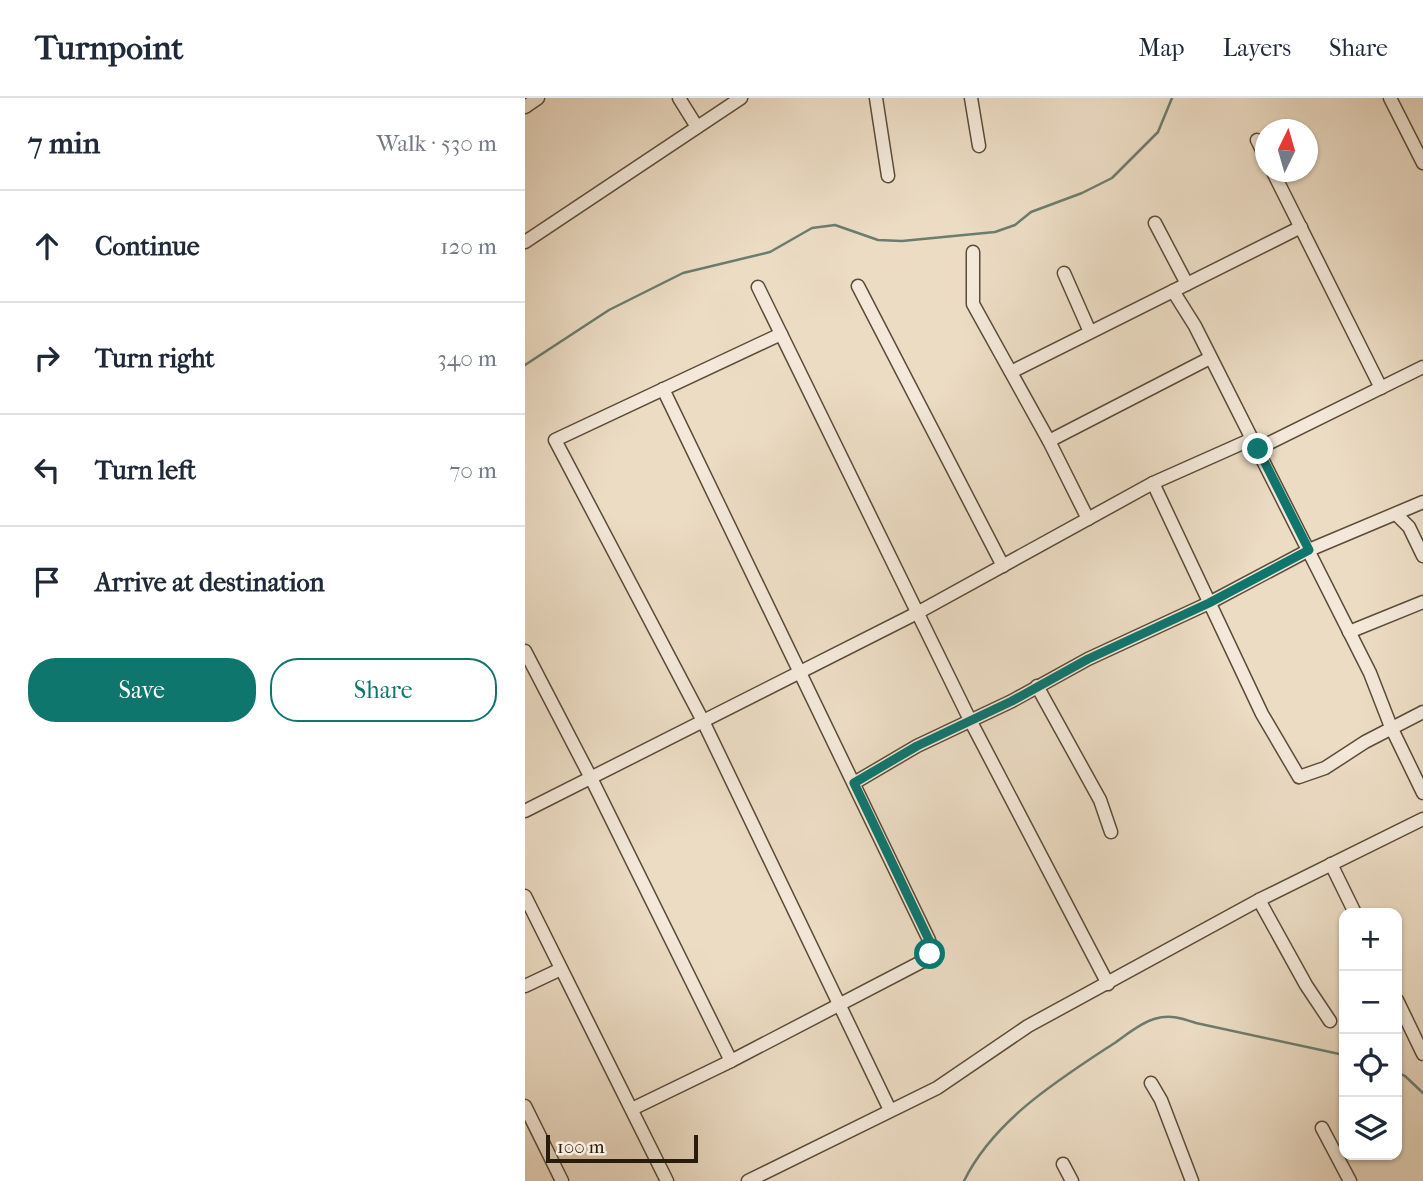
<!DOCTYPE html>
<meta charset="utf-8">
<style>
:root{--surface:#fff;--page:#f2f2f3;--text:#1f2937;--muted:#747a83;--line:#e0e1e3;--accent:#0f766e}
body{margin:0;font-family:"IM FELL French Canon",serif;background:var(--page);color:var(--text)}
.controls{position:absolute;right:21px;bottom:21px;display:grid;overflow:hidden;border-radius:14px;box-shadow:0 2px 5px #0004}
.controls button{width:63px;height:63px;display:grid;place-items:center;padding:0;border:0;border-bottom:2px solid var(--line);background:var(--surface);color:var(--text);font:35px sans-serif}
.compass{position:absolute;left:730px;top:21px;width:63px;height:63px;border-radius:50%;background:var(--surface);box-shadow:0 2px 5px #0004;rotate:5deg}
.scale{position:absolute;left:21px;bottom:18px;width:152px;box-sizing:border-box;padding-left:7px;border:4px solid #291c0b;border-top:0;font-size:19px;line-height:24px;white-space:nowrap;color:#291c0b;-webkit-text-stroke:5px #f3e8d9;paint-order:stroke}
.stop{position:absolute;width:21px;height:21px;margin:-16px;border:5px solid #0f766e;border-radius:50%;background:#fff}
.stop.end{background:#0f766e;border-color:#fff;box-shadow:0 2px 7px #0008}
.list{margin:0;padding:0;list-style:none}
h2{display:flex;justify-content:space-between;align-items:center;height:91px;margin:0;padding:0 28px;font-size:30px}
h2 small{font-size:23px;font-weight:400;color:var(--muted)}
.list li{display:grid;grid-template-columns:46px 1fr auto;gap:21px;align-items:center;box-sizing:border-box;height:112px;padding:0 28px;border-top:2px solid var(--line)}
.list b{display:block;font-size:26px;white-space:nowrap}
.list em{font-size:23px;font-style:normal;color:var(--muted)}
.actions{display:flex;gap:14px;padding:21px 28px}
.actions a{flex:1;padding:16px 0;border:2px solid var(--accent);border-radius:28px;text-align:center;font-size:24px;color:var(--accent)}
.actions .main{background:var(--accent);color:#fff}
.icon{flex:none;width:38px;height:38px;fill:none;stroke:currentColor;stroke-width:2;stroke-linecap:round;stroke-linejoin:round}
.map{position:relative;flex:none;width:898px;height:1083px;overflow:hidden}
header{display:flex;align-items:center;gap:42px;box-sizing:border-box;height:98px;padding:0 35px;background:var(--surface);border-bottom:2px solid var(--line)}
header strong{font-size:33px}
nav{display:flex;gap:38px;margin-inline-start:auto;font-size:24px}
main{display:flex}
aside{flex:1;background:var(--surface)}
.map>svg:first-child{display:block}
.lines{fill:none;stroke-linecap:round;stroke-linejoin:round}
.stream{stroke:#6c7c6e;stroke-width:2.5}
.minor-casing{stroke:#5a4c39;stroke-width:15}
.minor{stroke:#f3e8d9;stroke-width:12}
.route{stroke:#0f766e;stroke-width:9}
</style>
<header>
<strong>Turnpoint</strong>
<nav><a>Map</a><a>Layers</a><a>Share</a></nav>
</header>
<main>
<aside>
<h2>7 min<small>Walk · 530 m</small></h2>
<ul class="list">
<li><svg class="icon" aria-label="ahead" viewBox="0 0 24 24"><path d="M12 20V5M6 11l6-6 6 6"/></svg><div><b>Continue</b></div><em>120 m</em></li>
<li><svg class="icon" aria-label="right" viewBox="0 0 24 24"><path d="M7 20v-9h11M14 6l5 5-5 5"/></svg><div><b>Turn right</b></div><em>340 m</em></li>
<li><svg class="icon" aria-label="left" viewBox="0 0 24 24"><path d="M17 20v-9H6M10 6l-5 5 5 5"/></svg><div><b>Turn left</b></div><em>70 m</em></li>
<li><svg class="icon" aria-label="arrive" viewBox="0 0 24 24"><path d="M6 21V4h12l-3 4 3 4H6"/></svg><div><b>Arrive at destination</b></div></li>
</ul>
<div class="actions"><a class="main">Save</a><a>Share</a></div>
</aside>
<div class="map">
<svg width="898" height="1083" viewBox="0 0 898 1083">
<rect width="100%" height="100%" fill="#ecdcc4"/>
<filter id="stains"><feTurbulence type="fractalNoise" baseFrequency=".00286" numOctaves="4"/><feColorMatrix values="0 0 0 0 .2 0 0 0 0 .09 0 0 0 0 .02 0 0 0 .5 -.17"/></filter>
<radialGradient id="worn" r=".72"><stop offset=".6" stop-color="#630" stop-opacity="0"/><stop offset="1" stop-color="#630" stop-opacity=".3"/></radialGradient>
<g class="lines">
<g class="stream">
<polyline points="0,267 84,212 158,175 245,154 287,130 310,127 353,142 377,143 470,134 490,127 506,114 557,95 587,80 633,34 647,0"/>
<polyline points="872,974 880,978 898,995"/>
<path d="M 439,1083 C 469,1022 533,982 588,946 C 600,938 615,925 629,921 C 645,916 656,920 671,925 L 819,957"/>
</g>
<defs>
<g id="minor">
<polyline points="154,0 172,29"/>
<polyline points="351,0 363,78"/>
<polyline points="446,0 454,48"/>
<polyline points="865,0 898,65"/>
<polyline points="0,9 13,0"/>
<polyline points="732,42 740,58"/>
<polyline points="748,74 856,290"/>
<polyline points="630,125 662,186"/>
<polyline points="0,144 216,0"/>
<polyline points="448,154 448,206 524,343 563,421"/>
<polyline points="539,175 565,234"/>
<polyline points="333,188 478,468"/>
<polyline points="233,189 445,622 583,886"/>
<polyline points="648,193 670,228 845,575 866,629 898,695"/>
<polyline points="256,236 30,342 178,623 365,1012"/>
<polyline points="486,274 776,129"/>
<polyline points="524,343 685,260"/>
<polyline points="732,351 898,269"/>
<polyline points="628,385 737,616 774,679 800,670 840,644 898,614"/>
<polyline points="871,416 884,429 898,458"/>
<polyline points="824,534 898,504"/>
<polyline points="0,553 66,680 206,963"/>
<polyline points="512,588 575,702 586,734"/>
<polyline points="329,685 392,648 487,603 563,561 684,505 784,452 898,404"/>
<polyline points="0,713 392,515 628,385 727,341"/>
<polyline points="806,766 830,815"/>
<polyline points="0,798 142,1083"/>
<polyline points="734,802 781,887 805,923"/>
<polyline points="0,888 36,871"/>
<polyline points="872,902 898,956"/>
<polyline points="626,985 636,1002 667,1083"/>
<polyline points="0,1008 37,1083"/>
<path d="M 107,1011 L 206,963 L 400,862 C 406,855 405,850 404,842 L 138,291"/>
<polyline points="797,1030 825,1083"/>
<polyline points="538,1066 547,1083"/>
<polyline points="223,1083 412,990 503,928 734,802 898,721"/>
</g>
</defs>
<use href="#minor" class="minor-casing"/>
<use href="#minor" class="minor"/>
</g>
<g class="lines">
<polyline class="route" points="405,856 404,842 329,685 392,648 487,603 563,561 684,505 784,452 733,351"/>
</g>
<rect width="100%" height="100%" filter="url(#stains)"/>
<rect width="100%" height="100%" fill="url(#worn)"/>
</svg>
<div class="controls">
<button>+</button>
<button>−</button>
<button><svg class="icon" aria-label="locate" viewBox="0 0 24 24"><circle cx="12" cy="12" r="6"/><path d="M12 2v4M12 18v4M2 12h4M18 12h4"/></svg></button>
<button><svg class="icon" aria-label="layers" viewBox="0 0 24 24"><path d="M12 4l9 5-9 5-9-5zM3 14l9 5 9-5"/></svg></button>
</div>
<svg class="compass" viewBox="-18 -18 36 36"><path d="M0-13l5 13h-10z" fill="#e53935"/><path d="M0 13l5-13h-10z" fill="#747a83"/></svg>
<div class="scale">100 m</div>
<div class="stop" style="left:405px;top:856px"></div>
<div class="stop end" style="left:733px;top:351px"></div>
</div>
</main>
